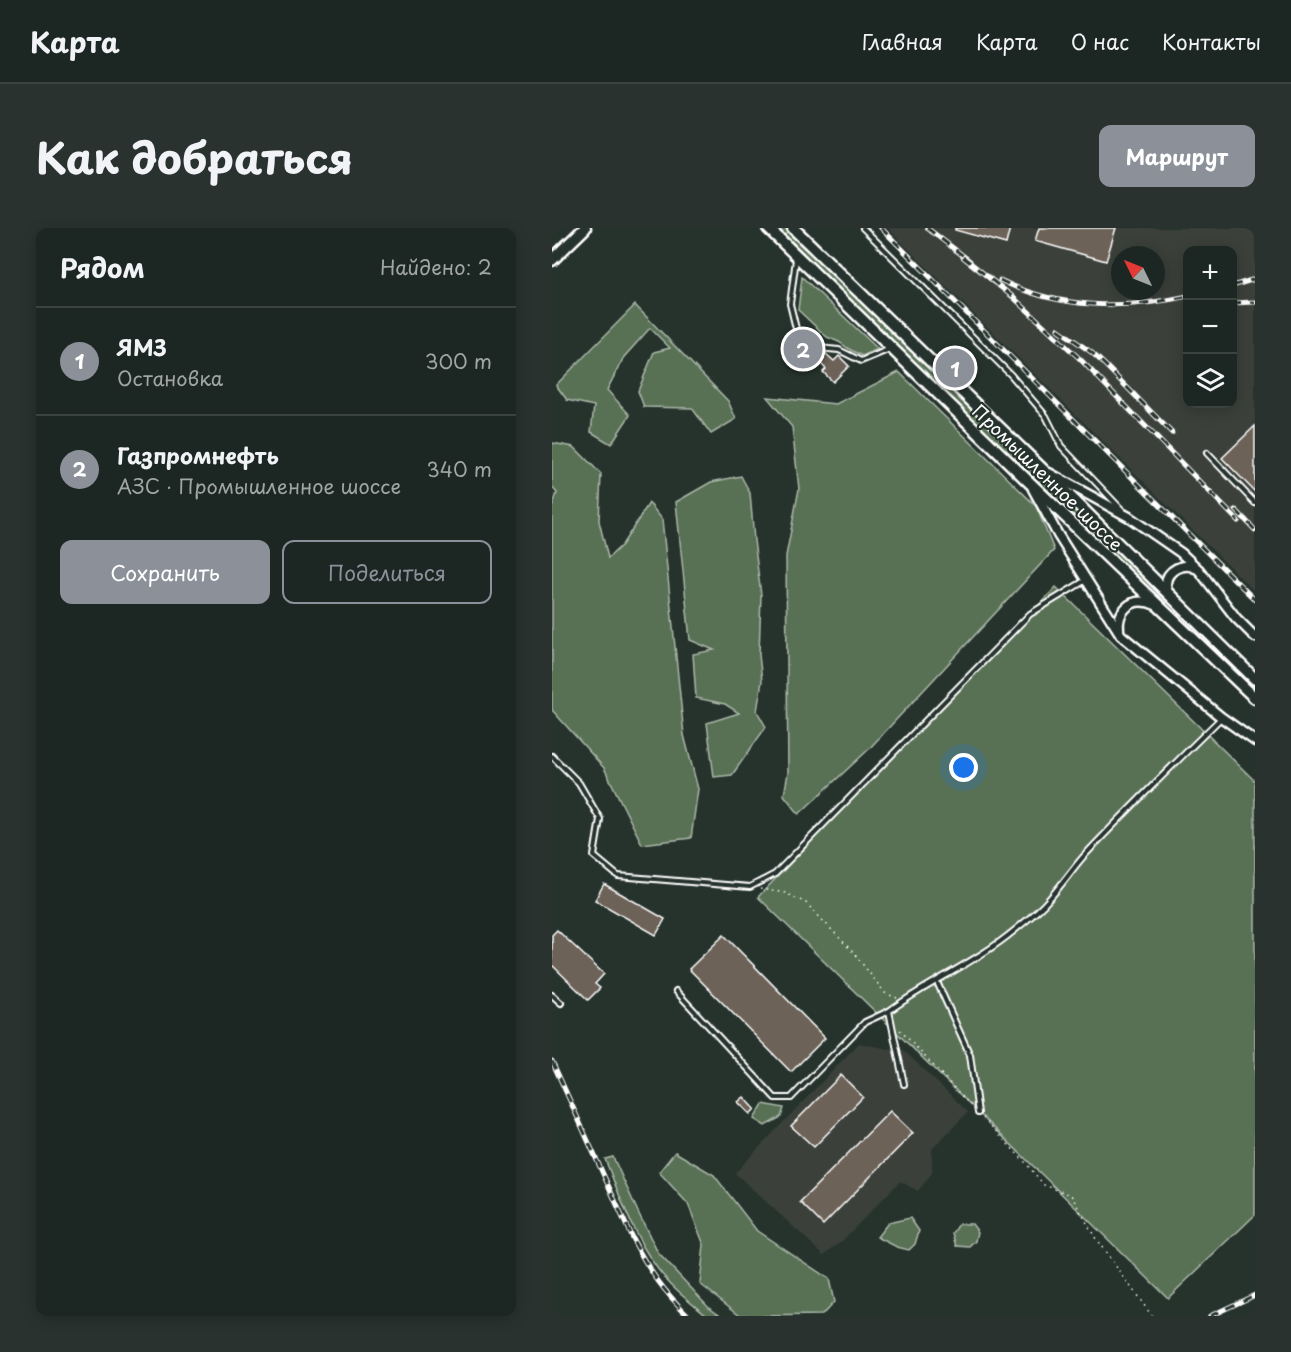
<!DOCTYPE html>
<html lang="ru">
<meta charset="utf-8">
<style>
:root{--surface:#1c2622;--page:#29322f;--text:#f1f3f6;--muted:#a0a5a5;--line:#3a4340;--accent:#8c9099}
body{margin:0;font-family:"Playpen Sans",sans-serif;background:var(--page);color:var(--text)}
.controls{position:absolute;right:18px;top:18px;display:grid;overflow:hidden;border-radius:12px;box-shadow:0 3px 15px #0003}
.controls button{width:54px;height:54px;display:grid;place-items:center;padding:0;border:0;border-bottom:2px solid var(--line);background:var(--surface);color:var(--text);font:30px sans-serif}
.compass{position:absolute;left:559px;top:18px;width:54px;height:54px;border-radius:50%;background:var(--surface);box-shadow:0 3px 15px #0003;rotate:313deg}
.you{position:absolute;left:412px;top:540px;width:21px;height:21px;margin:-15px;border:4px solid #fff;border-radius:50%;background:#1a73e8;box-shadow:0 0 0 9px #1a73e833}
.badge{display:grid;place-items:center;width:39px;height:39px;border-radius:50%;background:var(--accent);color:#fff;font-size:20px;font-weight:700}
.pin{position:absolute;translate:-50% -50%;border:3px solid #fff;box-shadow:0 2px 6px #0006}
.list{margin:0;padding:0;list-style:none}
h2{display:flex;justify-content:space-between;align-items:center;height:78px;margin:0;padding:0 24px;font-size:26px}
h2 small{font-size:20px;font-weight:400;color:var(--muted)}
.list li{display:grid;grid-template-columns:39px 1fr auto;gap:18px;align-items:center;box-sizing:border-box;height:108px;padding:0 24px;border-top:2px solid var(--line)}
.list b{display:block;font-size:22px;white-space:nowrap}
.list p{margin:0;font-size:20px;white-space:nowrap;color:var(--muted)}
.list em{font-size:20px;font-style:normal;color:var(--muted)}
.actions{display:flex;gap:12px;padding:18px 24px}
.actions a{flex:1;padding:14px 0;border:2px solid var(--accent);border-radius:12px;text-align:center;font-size:21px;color:var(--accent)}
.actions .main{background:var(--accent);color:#fff}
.icon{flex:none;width:33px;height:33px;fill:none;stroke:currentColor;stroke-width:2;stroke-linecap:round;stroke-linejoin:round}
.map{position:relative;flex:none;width:703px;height:1088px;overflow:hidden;border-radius:12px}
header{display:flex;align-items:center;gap:36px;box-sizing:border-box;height:84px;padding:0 30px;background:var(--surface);border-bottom:2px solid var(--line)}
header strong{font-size:28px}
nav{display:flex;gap:33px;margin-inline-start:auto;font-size:21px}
.intro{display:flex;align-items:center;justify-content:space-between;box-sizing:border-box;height:144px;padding:0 36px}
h1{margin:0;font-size:42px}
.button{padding:15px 27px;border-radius:12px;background:var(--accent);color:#fff;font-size:21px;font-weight:700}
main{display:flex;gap:36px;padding:0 36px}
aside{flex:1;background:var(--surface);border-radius:12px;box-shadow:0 3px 15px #0003}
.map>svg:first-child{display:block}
.built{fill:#3b413a;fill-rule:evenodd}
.green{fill:#597155;stroke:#acb8aa;stroke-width:1.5}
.building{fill:#6d6258;stroke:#fff;stroke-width:1.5}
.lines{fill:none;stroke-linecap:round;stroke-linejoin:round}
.service-casing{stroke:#fff;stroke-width:8}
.minor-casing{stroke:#fff;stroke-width:13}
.tertiary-casing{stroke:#fff;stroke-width:15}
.secondary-casing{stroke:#fff;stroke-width:15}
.path{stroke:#fff;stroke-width:1.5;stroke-dasharray:1.5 4.5;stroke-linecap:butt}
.service{stroke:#26332d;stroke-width:4}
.minor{stroke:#26332d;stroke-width:8}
.tertiary{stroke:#26332d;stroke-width:10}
.secondary{stroke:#26332d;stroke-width:10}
.rail-casing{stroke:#fff;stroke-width:5}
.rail{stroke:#26332d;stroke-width:3;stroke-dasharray:9;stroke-linecap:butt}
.labels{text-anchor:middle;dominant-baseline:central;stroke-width:4.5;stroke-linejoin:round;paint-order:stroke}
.street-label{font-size:18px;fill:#fff;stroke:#26332d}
</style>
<header>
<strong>Карта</strong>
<nav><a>Главная</a><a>Карта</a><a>О нас</a><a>Контакты</a></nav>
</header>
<div class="intro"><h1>Как добраться</h1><a class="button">Маршрут</a></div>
<main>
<aside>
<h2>Рядом<small>Найдено: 2</small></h2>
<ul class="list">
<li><span class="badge">1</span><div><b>ЯМЗ</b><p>Остановка</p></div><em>300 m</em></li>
<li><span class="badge">2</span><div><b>Газпромнефть</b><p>АЗС · Промышленное шоссе</p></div><em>340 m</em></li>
</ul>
<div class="actions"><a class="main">Сохранить</a><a>Поделиться</a></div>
</aside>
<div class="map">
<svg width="703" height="1088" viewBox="0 0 703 1088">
<rect width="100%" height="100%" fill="#26332d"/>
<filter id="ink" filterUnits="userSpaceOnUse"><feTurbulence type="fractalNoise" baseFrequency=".0167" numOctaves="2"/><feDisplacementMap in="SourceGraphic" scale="12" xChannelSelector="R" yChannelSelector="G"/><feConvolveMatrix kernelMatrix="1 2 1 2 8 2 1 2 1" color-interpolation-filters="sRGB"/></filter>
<g filter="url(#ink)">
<g class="built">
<path d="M 336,0 L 703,0 L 703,364 L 350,15 ZM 636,22 L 680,22 L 680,176 L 636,176 ZM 568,27 L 604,27 L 604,63 L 568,63 Z"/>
<polygon points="307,815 336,821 344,819 349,820 416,884 380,921 380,945 366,963 348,953 290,1013 272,1027 183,945"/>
</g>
<g class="green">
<polygon points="226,0 234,0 582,339 615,376 577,344"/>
<polygon points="250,49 326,121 310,128 297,121 287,114 275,109 246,82"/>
<polygon points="83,77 176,173 184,191 159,206 140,180 92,179 86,163 102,124 118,120 98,100 72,129 55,162 78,187 59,216 39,204 42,178 15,172 4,157"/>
<polygon points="347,144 484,278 502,322 316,522 247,586 232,567 236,545 234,328 247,261 240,199 215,169 284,176"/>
<polygon points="0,215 22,219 49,246 47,293 56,330 70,317 97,275 110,291 132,507 146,561 139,610 90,616 52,540 0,482 0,280 5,265 0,259"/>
<polygon points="189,248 198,265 202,312 209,367 207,427 210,453 205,483 214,499 180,547 162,549 155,495 187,485 173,476 144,470 141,426 162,422 138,412 124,274 159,254"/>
<polygon points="504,359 703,553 703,987 616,1070 206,669"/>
<polygon points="211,876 232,880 229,889 213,898 202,891"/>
<polygon points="123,924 162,947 205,1003 277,1051 282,1074 270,1087 202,1088 188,1087 148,1056 152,1017 136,976 107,944"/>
<path d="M 61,929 L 86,984 L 106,1025 L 157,1079 L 170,1088 L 156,1088 C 143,1077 129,1067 117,1054 C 87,1024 69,971 53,931 Z"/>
<polygon points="358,990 367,1003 363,1016 357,1022 345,1019 325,1009 336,995"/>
<polygon points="407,996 420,996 426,1004 424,1013 418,1019 405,1018 401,1005"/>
</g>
<g class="building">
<polygon points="403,0 458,0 454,16 403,2"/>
<polygon points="487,0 564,0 554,33 483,13"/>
<polygon points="255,123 273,125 282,133 287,128 297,138 281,154 271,144 274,141 262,129 256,136 249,129"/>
<polygon points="703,198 703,264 670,230"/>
<polygon points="52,656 113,691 104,707 43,672"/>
<polygon points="5,702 52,746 43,756 48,760 36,772 0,737 0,707"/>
<polygon points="172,707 273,810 239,844 137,741"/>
<polygon points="289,847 311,869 262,919 239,898"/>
<polygon points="192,869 203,881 198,886 186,874"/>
<polygon points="338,883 361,905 271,997 248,974"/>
</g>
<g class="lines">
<defs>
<g id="service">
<polyline points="311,0 459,147 494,188 509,218 570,282"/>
<polyline points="244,31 238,76 246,109 256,119 287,122 309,133 338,121"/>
<polyline points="655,225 703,275"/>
<polyline points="0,528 27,555 48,591 42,628 66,648 198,659 223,646 478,386 534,352"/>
<polyline points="385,754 418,827 426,885"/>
<polyline points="124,763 223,870 239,870 313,794 337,783"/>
<polyline points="0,767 9,775"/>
<path d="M 352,856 L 337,783 C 378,753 425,734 463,702 C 475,692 487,683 497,671 C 509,658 519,643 531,629 C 576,581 622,536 669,490"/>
</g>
<g id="minor">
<polyline points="497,245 577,289 629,325 647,342 684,390 703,409"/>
<polyline points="481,261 506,307 569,407 669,489 703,513"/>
<path d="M 616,366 C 615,363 614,360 614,356 C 614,342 632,334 643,340"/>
<path d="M 567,401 C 565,385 577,371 594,374 C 597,374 600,376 604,377"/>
</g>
<polyline id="tertiary" points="0,32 33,0"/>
<g id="secondary">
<polyline points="216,0 476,253 703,470"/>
<polyline points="241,0 488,239 703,451"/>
</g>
</defs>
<use href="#service" class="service-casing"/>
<use href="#minor" class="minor-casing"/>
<use href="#tertiary" class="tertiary-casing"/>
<use href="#secondary" class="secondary-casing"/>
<g class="path">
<polyline points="208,661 233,665 254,675 301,724 333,765 345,770"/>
<polyline points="348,802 419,878"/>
<polyline points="431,890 473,934 492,957 519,967 544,1011 600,1088"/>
</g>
<use href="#service" class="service"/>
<use href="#minor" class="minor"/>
<use href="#tertiary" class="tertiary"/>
<use href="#secondary" class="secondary"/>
<defs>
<g id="rail">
<polyline points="329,0 703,372"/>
<polyline points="375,0 418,33"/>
<polyline points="411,29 461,69 527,130 686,293"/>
<path d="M 448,52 C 506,81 573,82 636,68"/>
<polyline points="680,58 703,51"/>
<polyline points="680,75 703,74"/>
<polyline points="506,101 539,124 550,134 620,205"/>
<polyline points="684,282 703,302"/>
<path d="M 0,833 L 80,1010 C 96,1041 111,1063 137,1088"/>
<polyline points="658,1088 703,1067"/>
</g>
</defs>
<use href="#rail" class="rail-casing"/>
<use href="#rail" class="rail"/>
</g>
</g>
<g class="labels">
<g class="street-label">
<text transform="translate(496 249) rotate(44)">Промышленное шоссе</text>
</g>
</g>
</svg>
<div class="controls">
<button>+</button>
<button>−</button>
<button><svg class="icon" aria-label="layers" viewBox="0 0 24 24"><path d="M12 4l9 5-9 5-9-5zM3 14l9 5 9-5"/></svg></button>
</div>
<svg class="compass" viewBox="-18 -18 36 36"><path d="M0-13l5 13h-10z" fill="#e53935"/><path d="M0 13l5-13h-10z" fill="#a0a5a5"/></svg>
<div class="you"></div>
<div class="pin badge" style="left:403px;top:140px">1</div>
<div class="pin badge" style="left:251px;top:121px">2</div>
</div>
</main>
